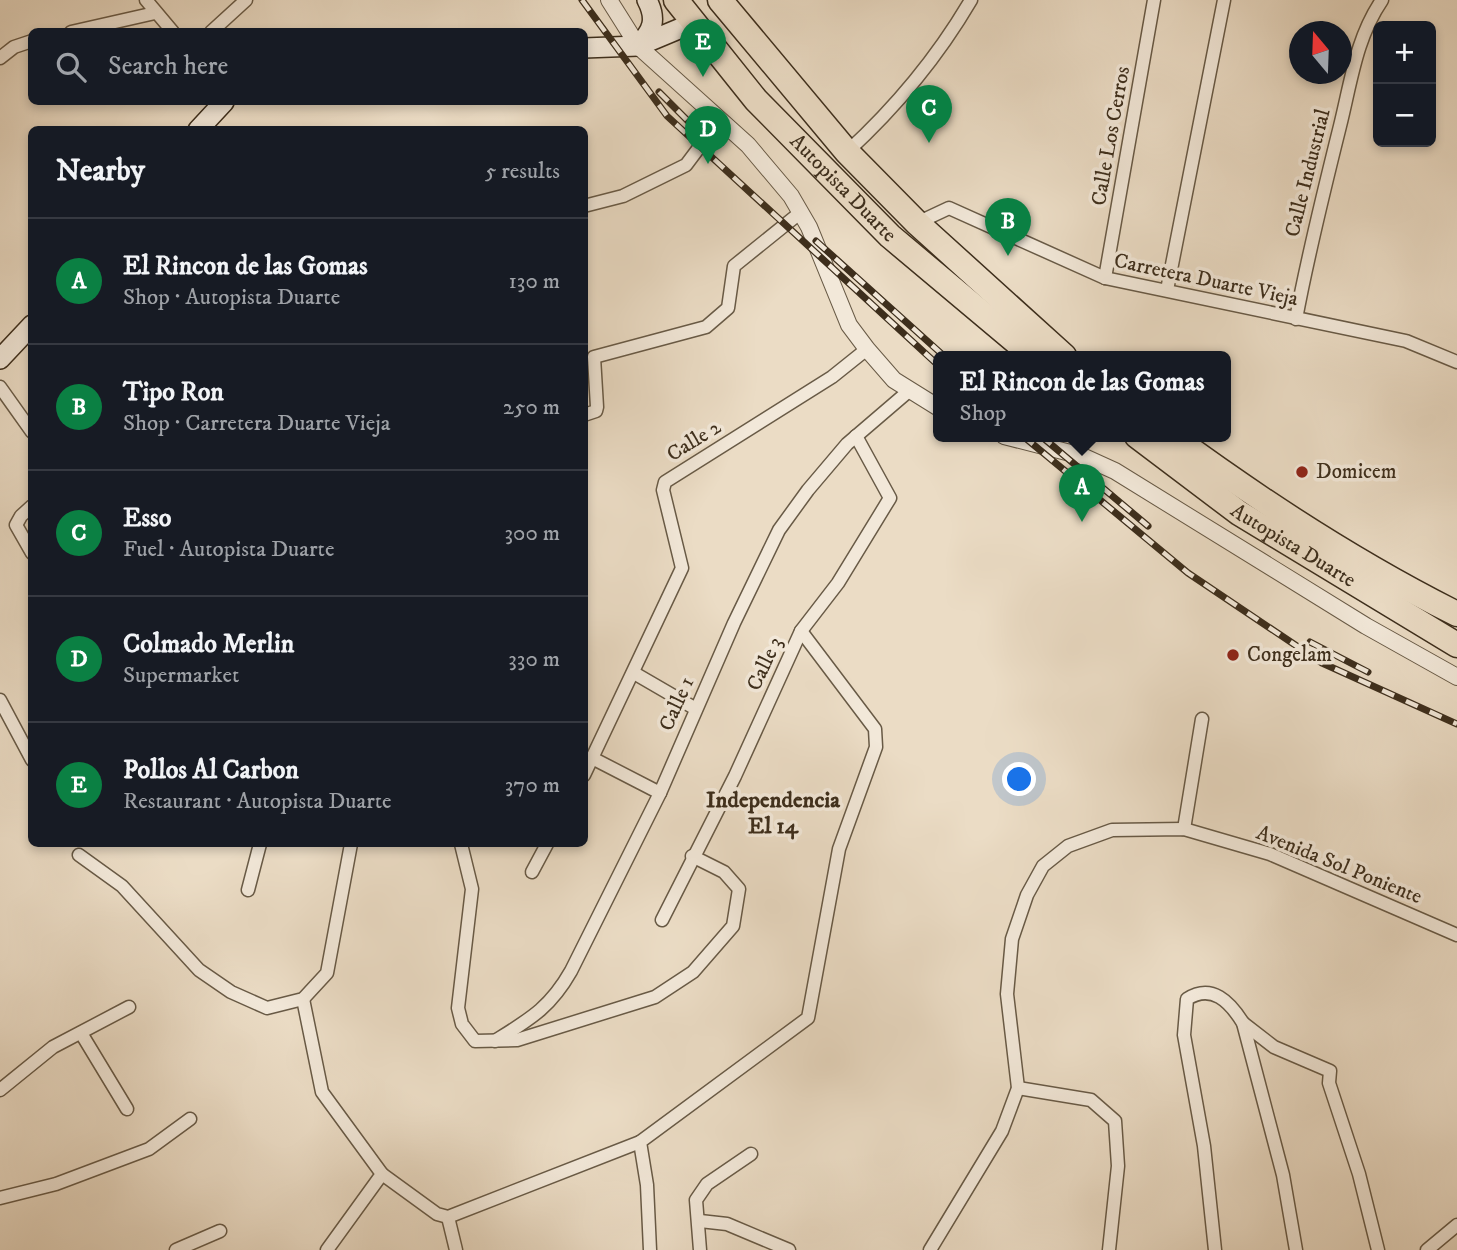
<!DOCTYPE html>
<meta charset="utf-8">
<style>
:root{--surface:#171b24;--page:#242831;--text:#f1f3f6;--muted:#9ea1a6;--line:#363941;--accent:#0b8043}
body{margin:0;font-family:"IM FELL DW Pica",serif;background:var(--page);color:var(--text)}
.controls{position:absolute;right:21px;top:21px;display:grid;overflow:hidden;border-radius:10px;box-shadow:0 4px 10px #0003}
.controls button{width:63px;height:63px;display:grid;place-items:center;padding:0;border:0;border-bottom:2px solid var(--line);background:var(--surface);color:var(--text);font:35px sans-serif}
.compass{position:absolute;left:1289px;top:21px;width:63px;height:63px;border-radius:50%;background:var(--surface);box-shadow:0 4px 10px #0003;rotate:341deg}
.you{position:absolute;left:1020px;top:780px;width:24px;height:24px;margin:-18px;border:5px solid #fff;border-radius:50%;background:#1a73e8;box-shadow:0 0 0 10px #1a73e833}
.badge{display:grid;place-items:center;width:46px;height:46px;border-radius:50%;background:var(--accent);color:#fff;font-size:23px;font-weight:700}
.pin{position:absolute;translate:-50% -58px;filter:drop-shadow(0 2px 4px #0008)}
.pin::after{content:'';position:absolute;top:37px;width:24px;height:21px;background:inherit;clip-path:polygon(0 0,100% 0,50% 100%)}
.popup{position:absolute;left:933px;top:351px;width:298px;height:91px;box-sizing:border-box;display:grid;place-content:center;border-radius:10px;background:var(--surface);filter:drop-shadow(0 2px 5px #0005);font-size:23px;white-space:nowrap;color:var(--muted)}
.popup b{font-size:26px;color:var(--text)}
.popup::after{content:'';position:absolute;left:50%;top:100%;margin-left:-14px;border:14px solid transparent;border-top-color:var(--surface)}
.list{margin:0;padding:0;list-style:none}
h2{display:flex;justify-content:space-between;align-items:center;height:91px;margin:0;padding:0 28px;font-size:30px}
h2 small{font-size:23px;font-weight:400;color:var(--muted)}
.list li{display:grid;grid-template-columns:46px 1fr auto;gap:21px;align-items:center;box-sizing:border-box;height:126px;padding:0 28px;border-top:2px solid var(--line)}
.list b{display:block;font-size:26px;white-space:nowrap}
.list p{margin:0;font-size:23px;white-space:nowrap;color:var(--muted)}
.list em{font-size:23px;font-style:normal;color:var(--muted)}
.icon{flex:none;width:38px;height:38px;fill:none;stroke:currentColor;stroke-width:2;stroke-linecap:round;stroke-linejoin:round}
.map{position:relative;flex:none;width:1457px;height:1250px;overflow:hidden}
.search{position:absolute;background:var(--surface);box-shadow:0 4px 10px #0003;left:28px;top:28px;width:560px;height:77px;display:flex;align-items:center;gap:18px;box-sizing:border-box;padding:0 24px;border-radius:10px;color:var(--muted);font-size:26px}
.panel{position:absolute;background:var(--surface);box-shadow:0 4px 10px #0003;left:28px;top:126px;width:560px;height:721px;border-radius:10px}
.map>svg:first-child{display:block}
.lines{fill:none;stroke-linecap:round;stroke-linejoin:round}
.minor-casing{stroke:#685a46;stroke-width:15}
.tertiary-casing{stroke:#685a46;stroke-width:18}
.secondary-casing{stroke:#3d2e1c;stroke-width:22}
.motorway-casing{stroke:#3d2e1c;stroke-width:27}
.minor{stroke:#f2e8d9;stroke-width:12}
.tertiary{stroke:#f2e8d9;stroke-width:16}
.secondary{stroke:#f2e8d9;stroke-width:19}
.motorway{stroke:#ebdcc5;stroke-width:24}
.rail-casing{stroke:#3d2e1c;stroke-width:7}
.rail{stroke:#f2e8d9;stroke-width:4.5;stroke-dasharray:13;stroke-linecap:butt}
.poi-dot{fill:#8f2418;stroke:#f2e8d9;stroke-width:2.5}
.labels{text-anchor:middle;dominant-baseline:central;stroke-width:7;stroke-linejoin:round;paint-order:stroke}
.street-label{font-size:21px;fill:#3d2e1c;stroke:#f2e8d9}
.poi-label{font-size:21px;fill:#3d2e1c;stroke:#f2e8d9;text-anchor:start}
.neighbourhood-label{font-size:23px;font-weight:bold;fill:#3d2e1c;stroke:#f2e8d9}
</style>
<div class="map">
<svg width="1457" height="1250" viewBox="0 0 1457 1250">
<rect width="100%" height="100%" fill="#ebdcc5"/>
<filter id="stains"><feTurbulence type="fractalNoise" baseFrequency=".00286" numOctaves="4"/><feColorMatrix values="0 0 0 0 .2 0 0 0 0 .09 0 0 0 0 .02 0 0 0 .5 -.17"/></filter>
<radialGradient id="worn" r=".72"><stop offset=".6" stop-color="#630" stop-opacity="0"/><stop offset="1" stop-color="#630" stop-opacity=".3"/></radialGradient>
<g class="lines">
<defs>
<g id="minor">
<polyline points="146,0 173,32"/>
<polyline points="71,32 155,13"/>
<polyline points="211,32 246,0"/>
<polyline points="0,58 14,47 32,41"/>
<path d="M 847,152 C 896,107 937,58 971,0"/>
<polyline points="584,206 623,196 686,165 719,121"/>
<polyline points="917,223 949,208 1105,278 1406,341 1457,362"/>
<polyline points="1105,278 1154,0"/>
<polyline points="1167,290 1224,0"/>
<path d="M 1296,319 C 1308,254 1324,190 1340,126 C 1351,82 1356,38 1382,0"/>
<polyline points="0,387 32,432"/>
<polyline points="584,415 596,411 597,407 594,357 706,327 728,308 734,266 801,212"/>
<polyline points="32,506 21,516 16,525 32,553"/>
<polyline points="634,673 696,709"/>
<polyline points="0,700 32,760"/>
<polyline points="594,759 660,793"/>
<polyline points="584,775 682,568 663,490 665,482 832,377 867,349"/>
<polyline points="1184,829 1202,719"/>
<polyline points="461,844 472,889 458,1008 462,1024 475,1041 517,1040 655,997 693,972 733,926 739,889 724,872 692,856"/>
<polyline points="79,855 122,886 199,970 231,992 267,1008 303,999 327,973 351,844"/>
<polyline points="532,872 547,844"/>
<polyline points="248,890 260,844"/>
<polyline points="662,920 735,776 801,631 838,583 890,498 856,436"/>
<polyline points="303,999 322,1092 382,1174 327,1250"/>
<polyline points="1243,1023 1274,1047 1330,1071 1329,1083 1359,1174 1378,1250"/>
<polyline points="81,1033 127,1109"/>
<path d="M 495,1041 C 530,1019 550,1008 571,971 L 660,793 L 734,623 L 779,530 L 808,490 L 847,444 L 910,390"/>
<polyline points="1018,1088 1091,1100 1115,1121 1118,1166 1109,1250"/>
<polyline points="0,1090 53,1047 129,1007"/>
<polyline points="382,1174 437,1214 448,1217 640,1142"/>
<polyline points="0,1198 56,1184 149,1149 190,1119"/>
<polyline points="448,1217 456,1250"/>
<polyline points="700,1221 727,1224 789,1250"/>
<polyline points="176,1250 220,1231"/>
<polyline points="650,1250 647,1185 640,1142 808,1018 839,849 876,747 875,729 801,631"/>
<polyline points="700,1250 696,1200 707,1184 751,1154"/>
<polyline points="930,1250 1002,1131 1018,1088 1007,994 1012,939 1027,895 1043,866 1068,846 1112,830 1184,829 1270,854 1457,935"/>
<path d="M 1215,1250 L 1204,1146 L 1184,1035 L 1187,999 C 1212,983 1230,1002 1243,1023 L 1283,1175 L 1296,1250"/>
<polyline points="1427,1250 1457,1225"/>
</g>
<g id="tertiary">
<polyline points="609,0 638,46 748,145 791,196 809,227 849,325 867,349 894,380 939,408"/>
<polyline points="1004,436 1082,456 1115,471 1366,626 1457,677"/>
</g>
<g id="secondary">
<path d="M 638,45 C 653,31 657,19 647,0"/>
<polyline points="584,48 638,46 693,23"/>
<polyline points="198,130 224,102"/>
<polyline points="0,359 32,325"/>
</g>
<g id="motorway">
<path id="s1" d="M 676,0 L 756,100 L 890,236 L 1033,356"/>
<polyline points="720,0 847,152 917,223 1064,356"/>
<path id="s2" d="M 1137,436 L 1239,513 L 1457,645"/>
<path d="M 1172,436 C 1262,502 1357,564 1457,614"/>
</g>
</defs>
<use href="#minor" class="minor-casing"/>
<use href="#tertiary" class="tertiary-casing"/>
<use href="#secondary" class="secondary-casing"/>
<use href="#motorway" class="motorway-casing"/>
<use href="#minor" class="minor"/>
<use href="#tertiary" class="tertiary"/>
<use href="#secondary" class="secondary"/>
<use href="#motorway" class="motorway"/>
<defs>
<g id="rail">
<polyline points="582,0 667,116 939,366"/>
<polyline points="659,92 706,139"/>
<polyline points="816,241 944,356"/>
<polyline points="1023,436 1188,573 1322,663 1457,724"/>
<polyline points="1041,436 1148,526"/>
<polyline points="1310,642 1368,672"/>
</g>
</defs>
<use href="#rail" class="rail-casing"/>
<use href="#rail" class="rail"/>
</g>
<g class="poi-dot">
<circle cx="1302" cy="472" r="7"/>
<circle cx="1233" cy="655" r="7"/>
</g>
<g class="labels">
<g class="street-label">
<text transform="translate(1111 136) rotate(-80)">Calle Los Cerros</text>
<text transform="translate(1308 173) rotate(-76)">Calle Industrial</text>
<text stroke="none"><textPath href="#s1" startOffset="252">Autopista Duarte</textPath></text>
<text transform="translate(1206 280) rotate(12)">Carretera Duarte Vieja</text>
<text transform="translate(694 441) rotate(-32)">Calle 2</text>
<text stroke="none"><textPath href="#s2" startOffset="191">Autopista Duarte</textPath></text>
<text transform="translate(765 664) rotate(-65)">Calle 3</text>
<text transform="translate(677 704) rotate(-66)">Calle 1</text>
<text transform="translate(1339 865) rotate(22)">Avenida Sol Poniente</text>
</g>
<g class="poi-label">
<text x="1316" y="472">Domicem</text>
<text x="1247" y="655">Congelam</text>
</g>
<g class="neighbourhood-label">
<text x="773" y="800">Independencia<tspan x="773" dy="26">El 14</tspan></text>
</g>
</g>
<rect width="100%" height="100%" filter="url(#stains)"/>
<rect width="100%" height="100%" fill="url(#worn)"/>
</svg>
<div class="controls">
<button>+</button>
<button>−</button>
</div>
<svg class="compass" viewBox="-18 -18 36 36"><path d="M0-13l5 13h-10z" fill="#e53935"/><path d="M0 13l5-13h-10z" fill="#9ea1a6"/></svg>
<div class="you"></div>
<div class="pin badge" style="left:1082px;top:522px">A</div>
<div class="popup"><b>El Rincon de las Gomas</b>Shop</div>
<div class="pin badge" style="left:1008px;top:256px">B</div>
<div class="pin badge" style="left:929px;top:143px">C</div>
<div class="pin badge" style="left:708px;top:164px">D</div>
<div class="pin badge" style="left:703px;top:77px">E</div>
<div class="search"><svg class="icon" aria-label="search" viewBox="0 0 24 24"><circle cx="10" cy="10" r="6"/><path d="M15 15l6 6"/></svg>Search here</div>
<section class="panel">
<h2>Nearby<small>5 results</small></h2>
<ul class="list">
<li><span class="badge">A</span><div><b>El Rincon de las Gomas</b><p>Shop · Autopista Duarte</p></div><em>130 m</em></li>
<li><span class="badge">B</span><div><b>Tipo Ron</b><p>Shop · Carretera Duarte Vieja</p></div><em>250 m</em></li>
<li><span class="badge">C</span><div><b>Esso</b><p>Fuel · Autopista Duarte</p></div><em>300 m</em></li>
<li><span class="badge">D</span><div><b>Colmado Merlin</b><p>Supermarket</p></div><em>330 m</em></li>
<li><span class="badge">E</span><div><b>Pollos Al Carbon</b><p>Restaurant · Autopista Duarte</p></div><em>370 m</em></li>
</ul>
</section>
</div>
